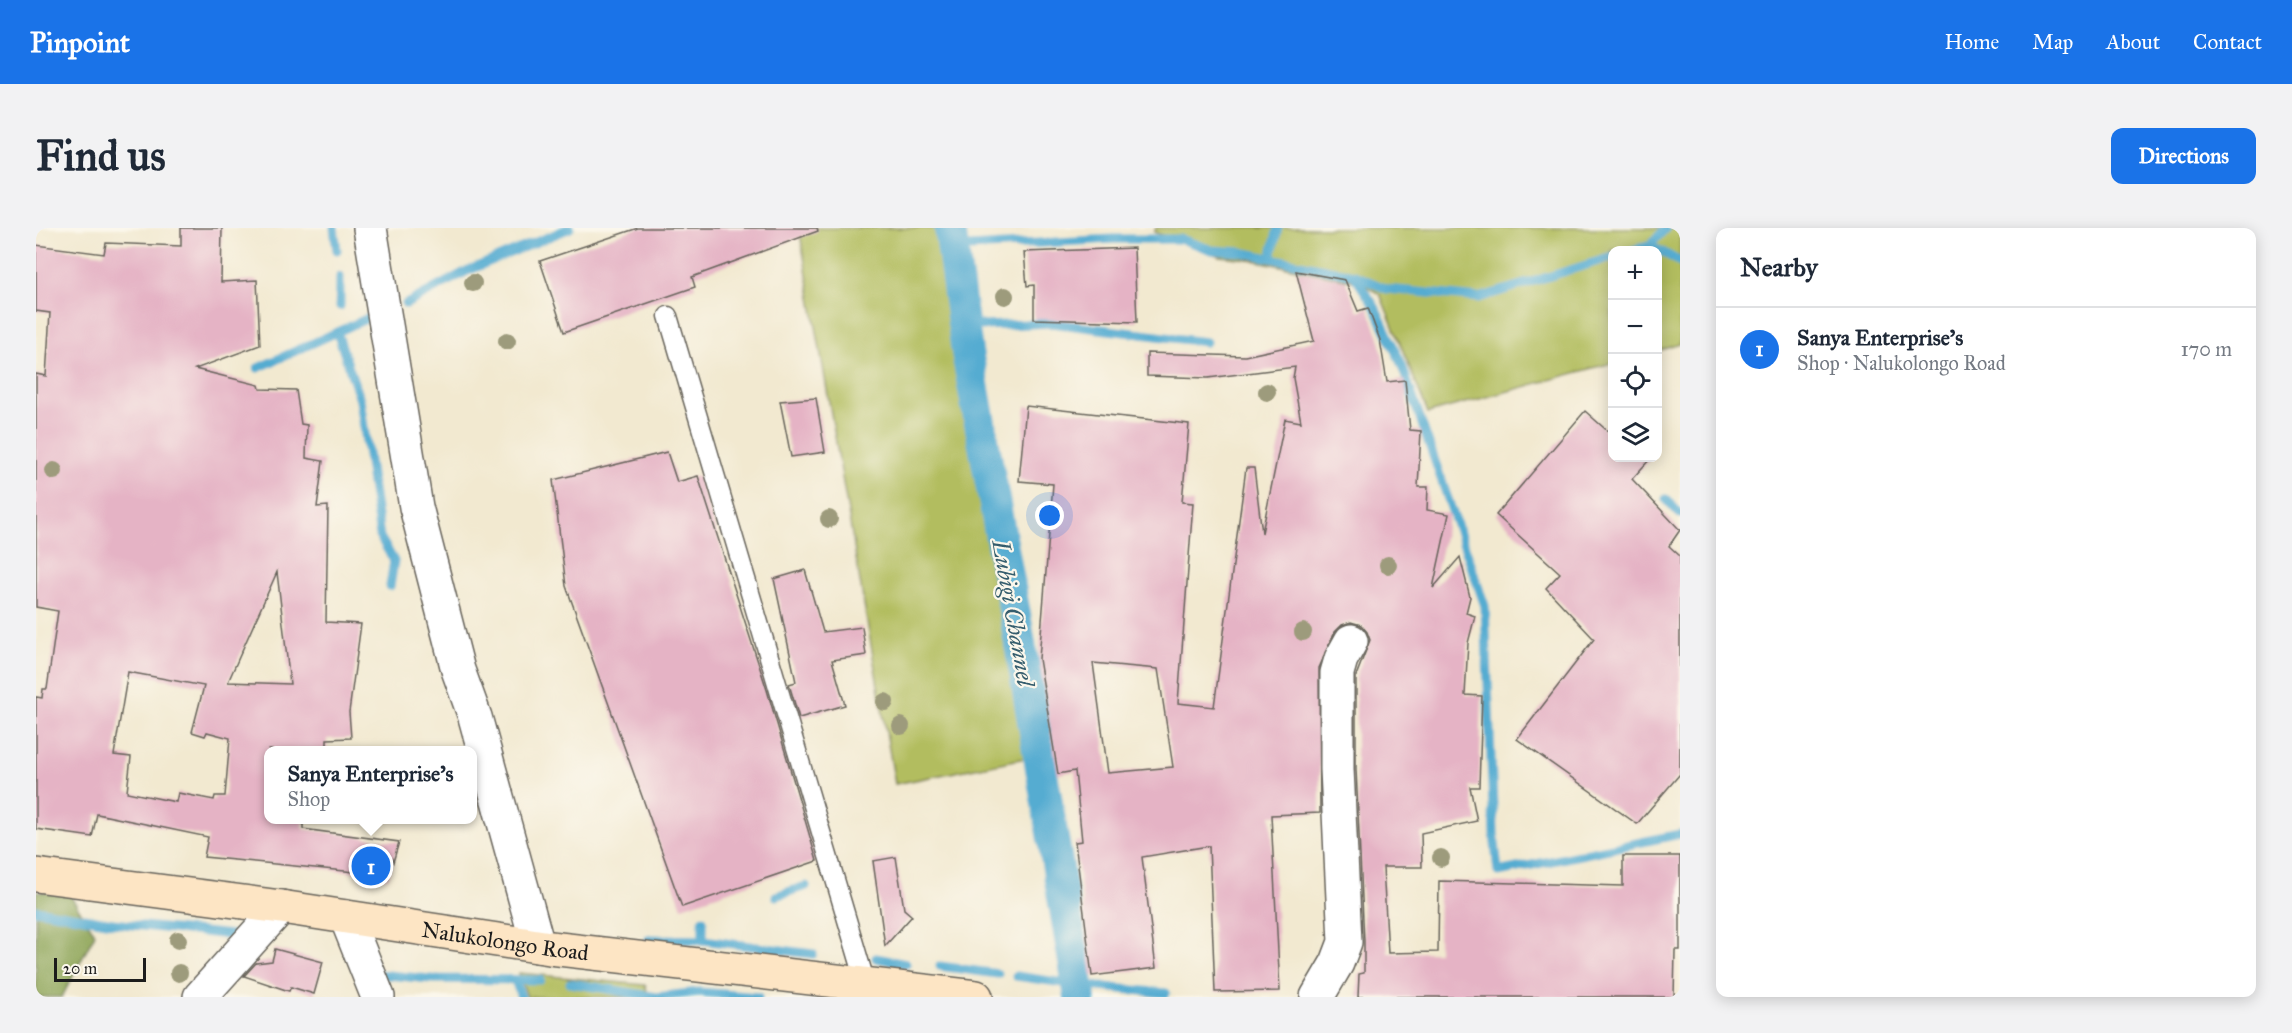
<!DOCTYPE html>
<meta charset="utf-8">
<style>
:root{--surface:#fff;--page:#f2f2f3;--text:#1f2937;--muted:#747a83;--line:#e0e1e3;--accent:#1a73e8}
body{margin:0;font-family:"IM FELL Great Primer",serif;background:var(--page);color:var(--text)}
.controls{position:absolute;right:18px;top:18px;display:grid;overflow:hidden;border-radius:12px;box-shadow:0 3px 15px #0003}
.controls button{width:54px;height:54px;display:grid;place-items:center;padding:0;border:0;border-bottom:2px solid var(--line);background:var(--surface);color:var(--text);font:30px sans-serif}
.scale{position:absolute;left:18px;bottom:15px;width:92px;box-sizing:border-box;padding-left:6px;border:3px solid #1c1c1c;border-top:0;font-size:16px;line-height:21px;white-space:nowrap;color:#1c1c1c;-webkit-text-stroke:4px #fbf7ec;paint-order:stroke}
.you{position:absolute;left:1014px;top:288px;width:21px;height:21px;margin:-15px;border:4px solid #fff;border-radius:50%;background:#1a73e8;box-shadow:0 0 0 9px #1a73e833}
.badge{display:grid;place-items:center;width:39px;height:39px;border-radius:50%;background:var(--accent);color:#fff;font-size:20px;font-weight:700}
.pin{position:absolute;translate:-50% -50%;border:3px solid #fff;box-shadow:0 2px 6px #0006}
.popup{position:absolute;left:228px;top:518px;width:213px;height:78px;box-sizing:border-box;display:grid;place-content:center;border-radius:12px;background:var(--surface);filter:drop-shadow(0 2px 4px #0005);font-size:20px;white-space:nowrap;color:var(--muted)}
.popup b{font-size:22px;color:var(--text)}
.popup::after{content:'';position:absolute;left:50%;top:100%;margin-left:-12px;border:12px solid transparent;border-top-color:var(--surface)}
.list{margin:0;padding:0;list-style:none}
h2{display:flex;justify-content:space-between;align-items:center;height:78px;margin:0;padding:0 24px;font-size:26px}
h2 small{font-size:20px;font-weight:400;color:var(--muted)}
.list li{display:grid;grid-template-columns:39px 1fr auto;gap:18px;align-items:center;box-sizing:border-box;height:84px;padding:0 24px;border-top:2px solid var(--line)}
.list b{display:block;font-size:22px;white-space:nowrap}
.list p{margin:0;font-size:20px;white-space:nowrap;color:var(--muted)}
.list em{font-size:20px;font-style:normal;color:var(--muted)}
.icon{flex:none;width:33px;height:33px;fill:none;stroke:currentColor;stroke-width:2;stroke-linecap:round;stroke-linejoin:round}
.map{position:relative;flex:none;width:1644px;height:769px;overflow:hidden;border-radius:12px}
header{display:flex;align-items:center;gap:36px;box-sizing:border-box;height:84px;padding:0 30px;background:var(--accent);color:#fff}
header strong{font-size:28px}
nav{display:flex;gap:33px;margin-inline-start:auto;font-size:21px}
.intro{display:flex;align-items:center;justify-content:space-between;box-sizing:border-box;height:144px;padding:0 36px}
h1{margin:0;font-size:42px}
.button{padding:15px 27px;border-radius:12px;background:var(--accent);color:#fff;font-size:21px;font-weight:700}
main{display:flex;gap:36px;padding:0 36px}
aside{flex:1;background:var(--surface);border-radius:12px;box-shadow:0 3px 15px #0003}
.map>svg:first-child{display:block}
.green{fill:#b2bd5f;stroke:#676c3e;stroke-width:1.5}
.forest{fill:#8da456;stroke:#546039;stroke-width:1.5}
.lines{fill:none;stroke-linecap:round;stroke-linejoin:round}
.stream{stroke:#54acd1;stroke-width:9}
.canal{stroke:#54acd1;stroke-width:32}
.building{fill:#e5b3c5;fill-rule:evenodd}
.lane-casing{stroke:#67645b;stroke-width:21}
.street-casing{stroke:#67645b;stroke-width:36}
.secondary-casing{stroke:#67645b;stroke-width:36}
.lane{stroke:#fff;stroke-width:18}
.street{stroke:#fff;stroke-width:33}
.secondary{stroke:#fde5c4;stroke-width:33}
.tree{fill:#9d9b7c}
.labels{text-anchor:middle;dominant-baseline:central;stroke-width:4.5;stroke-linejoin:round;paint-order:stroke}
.street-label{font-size:22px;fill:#1c1c1c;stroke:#fbf7ec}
.water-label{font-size:24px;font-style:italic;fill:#355d6d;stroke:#fbf7ec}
</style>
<header>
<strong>Pinpoint</strong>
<nav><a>Home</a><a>Map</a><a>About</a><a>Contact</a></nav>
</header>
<div class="intro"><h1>Find us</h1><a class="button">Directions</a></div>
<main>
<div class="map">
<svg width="1644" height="769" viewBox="0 0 1644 769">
<rect width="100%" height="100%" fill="#fbf7ec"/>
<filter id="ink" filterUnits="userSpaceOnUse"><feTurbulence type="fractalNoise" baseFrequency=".0167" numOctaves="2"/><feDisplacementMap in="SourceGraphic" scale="12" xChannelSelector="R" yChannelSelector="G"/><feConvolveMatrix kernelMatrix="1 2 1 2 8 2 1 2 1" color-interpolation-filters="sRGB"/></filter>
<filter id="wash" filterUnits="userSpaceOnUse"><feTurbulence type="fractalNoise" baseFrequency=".008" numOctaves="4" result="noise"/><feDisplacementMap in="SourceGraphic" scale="24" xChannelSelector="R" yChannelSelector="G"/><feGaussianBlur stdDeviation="1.35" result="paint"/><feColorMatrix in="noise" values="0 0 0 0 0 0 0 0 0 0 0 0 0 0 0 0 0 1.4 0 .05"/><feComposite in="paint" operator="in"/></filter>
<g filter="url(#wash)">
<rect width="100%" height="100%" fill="#f2e9d0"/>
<g class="green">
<polygon points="763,0 902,0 995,529 859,556"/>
<polygon points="1120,0 1644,0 1644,116 1622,123 1622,22 1576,22 1576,135 1392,185 1344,66 1323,54 1212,31 1184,28 1118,4"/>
<polygon points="483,745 609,757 613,769 491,769"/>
</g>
<polygon class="forest" points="0,663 34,667 59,706 26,769 0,769"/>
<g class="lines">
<g class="stream">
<polyline points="298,0 301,22"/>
<polyline points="1614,17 1630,0"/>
<polyline points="916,20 1077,11 1145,11 1176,22 1205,24 1318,47 1351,61 1443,70 1576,29"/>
<polyline points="1597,22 1614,17 1644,34"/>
<polyline points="1235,30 1242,0"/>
<polyline points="1318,47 1339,79 1365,135 1449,378 1458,605 1462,644 1644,606"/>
<polyline points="370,76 431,43 534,0"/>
<polyline points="304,78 304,49"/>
<polyline points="926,90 947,98 1015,95 1170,114"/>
<polyline points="301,104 324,172 344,309 358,333 354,358"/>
<polyline points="222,140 332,90"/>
<polyline points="1630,271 1644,286"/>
<polyline points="740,668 770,658"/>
<polyline points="0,682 77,695 196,707"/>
<polyline points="667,692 667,712 777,726"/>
<polyline points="613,711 667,712"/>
<polyline points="840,730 870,736"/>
<polyline points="904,738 962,746"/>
<polyline points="341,746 395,751 504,752"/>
<polyline points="980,748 1042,757 1130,765"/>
<polyline points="479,752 485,769"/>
<polyline points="534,755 621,769 663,764 722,769"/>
</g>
<polyline class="canal" points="914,0 931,124 978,381 1044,769"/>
</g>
<g id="blocks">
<g class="building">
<path d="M 145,0 L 186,0 L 185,54 L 221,52 L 224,117 L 159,141 L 223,157 L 224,161 L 260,162 L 265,196 L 271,197 L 270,230 L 287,233 L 281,279 L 292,278 L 290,394 L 325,396 L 313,484 L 315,510 L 291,511 L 291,522 L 233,522 L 233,591 L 267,591 L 267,601 L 363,614 L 352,651 L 329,645 L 168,629 L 172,609 L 61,586 L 56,609 L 0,601 L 0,469 L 6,470 L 7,461 L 11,461 L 22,383 L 0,379 L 0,146 L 10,148 L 14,85 L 0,83 L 0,17 L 68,26 L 70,15 L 145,18 ZM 241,344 L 254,456 L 192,454 ZM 92,444 L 168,458 L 156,504 L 169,508 L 171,504 L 194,510 L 189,568 L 179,568 L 178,572 L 142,565 L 140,574 L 91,564 L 95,529 L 78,527 Z"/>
<polygon points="602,0 781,0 782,3 656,49 659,59 528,104 504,33"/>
<polygon points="1098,20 1101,94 998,91 998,57 991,58 988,24"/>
<path d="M 1260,43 L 1309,52 L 1322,83 L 1332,80 L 1344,112 L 1351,154 L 1369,152 L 1374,202 L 1385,203 L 1382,259 L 1392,259 L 1391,282 L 1413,286 L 1397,360 L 1424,329 L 1434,369 L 1430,385 L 1439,388 L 1432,415 L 1429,467 L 1446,468 L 1443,559 L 1434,559 L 1441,593 L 1385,605 L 1386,639 L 1347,639 L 1352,725 L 1402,724 L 1403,653 L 1587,658 L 1587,628 L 1644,628 L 1644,722 L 1639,722 L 1638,769 L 1322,769 L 1323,746 L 1328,745 L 1328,713 L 1320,541 L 1320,448 L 1334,412 L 1331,404 L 1325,397 L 1315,394 L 1306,397 L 1299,404 L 1283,440 L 1284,585 L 1235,587 L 1244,763 L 1179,764 L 1173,618 L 1106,629 L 1120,740 L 1056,748 L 1039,614 L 1046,613 L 1039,543 L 1022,546 L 1003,431 L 1017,256 L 983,253 L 990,178 L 1153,196 L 1146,274 L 1157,275 L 1142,475 L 1178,479 L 1210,240 L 1218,240 L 1226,305 L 1249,191 L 1265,194 L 1257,150 L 1259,139 L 1172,150 L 1111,148 L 1111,125 L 1209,128 L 1278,113 ZM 1057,435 L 1122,441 L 1137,539 L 1072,545 Z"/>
<polygon points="780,170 789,224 755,229 744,173"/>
<polygon points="1549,183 1576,207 1576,230 1615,230 1596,251 1644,302 1633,318 1644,328 1644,546 1601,596 1481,511 1558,411 1510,360 1524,345 1460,287"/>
<polygon points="631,224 641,254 662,248 731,462 781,633 646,679 530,358 517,252"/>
<polygon points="769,342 787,404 826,399 830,427 796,432 809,477 763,490 753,456 760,454 738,351"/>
<polygon points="860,629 868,681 876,688 849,718 837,633"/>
<polygon points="239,721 287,734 278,766 255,759 253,763 208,748 220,735 236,733"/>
</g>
</g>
</g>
<g filter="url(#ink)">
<use href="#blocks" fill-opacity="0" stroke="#67645b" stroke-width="1.5"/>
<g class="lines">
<defs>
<polyline id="lane" points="632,88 830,756"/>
<g id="street">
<polyline points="334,0 380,279 422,442 439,489 502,718"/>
<polyline points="310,689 342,769"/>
<polyline points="164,769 245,679"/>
<polyline points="1281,769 1301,735 1309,714 1301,541 1301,445 1305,431 1315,413"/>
</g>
<g id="secondary">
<path id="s1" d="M 0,647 L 245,679 L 514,720 L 940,769"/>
</g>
</defs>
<use href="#lane" class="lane-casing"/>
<use href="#street" class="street-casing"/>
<use href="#secondary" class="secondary-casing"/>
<use href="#lane" class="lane"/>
<use href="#street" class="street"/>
<use href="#secondary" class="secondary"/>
</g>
<g class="tree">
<circle cx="437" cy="55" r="9"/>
<circle cx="969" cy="68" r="9"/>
<circle cx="471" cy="113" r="9"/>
<circle cx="1231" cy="164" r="9"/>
<circle cx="18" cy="243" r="9"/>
<circle cx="793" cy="291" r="9"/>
<circle cx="1352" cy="337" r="9"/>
<circle cx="1267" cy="404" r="9"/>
<circle cx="849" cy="474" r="9"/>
<circle cx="865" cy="498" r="9"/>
<circle cx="1405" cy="630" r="9"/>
<circle cx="142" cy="712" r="9"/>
<circle cx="143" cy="745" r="9"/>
</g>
</g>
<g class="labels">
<g class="street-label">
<text stroke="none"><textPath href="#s1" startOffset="474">Nalukolongo Road</textPath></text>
</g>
<g class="water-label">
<text transform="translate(977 385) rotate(80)">Lubigi Channel</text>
</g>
</g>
</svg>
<div class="controls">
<button>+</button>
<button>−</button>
<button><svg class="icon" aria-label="locate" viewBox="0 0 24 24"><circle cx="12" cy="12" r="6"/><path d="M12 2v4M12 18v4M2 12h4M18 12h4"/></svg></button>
<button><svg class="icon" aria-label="layers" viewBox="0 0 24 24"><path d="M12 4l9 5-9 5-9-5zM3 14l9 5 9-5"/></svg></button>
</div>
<div class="scale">20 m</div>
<div class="you"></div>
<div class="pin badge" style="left:335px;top:638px">1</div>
<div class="popup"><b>Sanya Enterprise's</b>Shop</div>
</div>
<aside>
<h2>Nearby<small></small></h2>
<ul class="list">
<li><span class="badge">1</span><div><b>Sanya Enterprise's</b><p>Shop · Nalukolongo Road</p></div><em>170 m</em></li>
</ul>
</aside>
</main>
